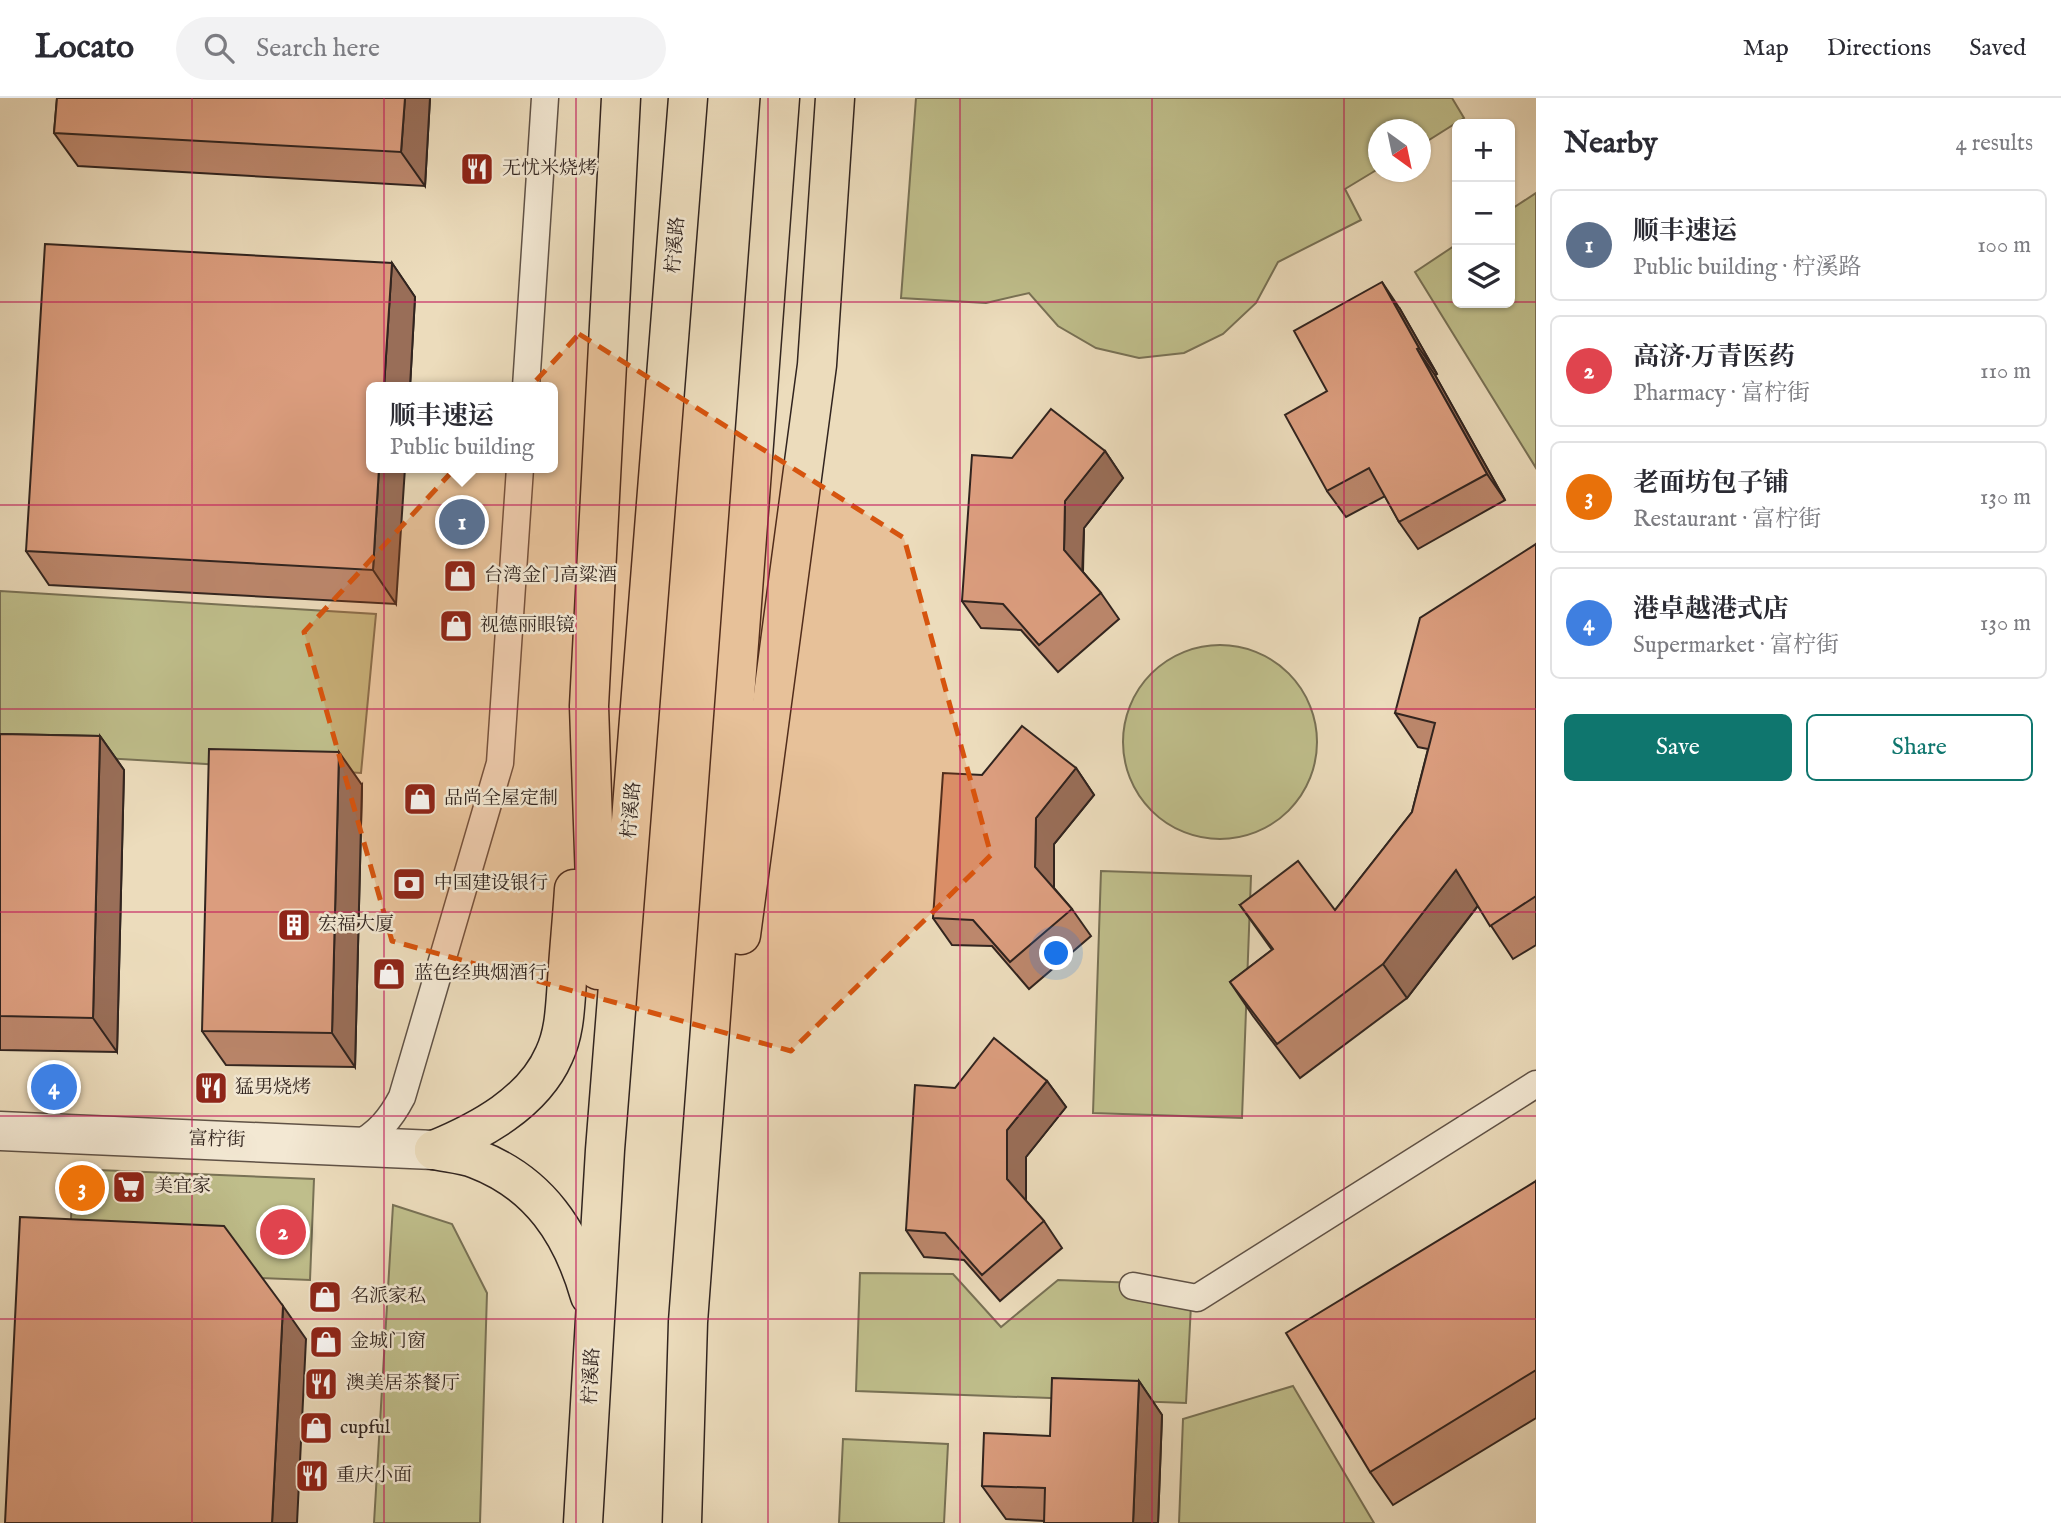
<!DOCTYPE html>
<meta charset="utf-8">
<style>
:root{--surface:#fff;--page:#f2f2f3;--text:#2b2b33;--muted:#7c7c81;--line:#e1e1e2;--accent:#0f766e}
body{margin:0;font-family:"IM FELL English","Noto Serif SC",serif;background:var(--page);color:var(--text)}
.controls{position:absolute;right:21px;top:21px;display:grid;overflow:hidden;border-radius:10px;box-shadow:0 2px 5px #0004}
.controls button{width:63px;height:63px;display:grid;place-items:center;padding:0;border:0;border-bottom:2px solid var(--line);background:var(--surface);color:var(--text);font:35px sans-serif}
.compass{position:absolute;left:1368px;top:21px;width:63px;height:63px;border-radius:50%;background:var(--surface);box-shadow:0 2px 5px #0004;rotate:147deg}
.you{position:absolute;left:1057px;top:856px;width:24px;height:24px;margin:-18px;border:5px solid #fff;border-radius:50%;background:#1a73e8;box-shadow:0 0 0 10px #1a73e833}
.badge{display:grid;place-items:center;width:46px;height:46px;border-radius:50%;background:var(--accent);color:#fff;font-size:23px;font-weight:700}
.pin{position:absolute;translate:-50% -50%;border:4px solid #fff;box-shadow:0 2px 7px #0006}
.popup{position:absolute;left:366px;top:284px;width:192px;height:91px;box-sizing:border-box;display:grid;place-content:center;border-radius:10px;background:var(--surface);filter:drop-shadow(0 2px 5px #0005);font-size:23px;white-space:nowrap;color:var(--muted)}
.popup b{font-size:26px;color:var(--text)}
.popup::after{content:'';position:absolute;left:50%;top:100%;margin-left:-14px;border:14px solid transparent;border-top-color:var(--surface)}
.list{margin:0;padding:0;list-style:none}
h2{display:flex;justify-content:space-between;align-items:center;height:91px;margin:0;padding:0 28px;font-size:30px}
h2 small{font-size:23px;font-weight:400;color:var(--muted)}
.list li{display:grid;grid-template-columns:46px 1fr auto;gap:21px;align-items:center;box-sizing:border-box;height:112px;margin:0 14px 14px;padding:0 14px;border:2px solid var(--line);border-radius:10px}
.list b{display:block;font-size:26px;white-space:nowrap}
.list p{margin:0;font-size:23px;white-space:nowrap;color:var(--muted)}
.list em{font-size:23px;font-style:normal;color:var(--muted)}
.actions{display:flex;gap:14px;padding:21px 28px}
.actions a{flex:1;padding:16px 0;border:2px solid var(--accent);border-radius:10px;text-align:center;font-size:24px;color:var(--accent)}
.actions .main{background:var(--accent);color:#fff}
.icon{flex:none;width:38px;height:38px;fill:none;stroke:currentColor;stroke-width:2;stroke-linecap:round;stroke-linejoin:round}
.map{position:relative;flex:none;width:1536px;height:1425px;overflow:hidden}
header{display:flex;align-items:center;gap:42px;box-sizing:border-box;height:98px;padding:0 35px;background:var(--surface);border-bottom:2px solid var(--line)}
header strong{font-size:33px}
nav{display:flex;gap:38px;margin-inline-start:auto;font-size:24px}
.search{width:490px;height:63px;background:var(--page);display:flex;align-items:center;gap:18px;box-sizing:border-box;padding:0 24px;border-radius:38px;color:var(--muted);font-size:26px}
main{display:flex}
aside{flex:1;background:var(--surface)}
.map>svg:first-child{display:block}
.green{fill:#bfbe8b;stroke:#787155;stroke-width:2}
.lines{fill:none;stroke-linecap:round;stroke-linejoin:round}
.lane-casing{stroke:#605246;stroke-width:29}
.street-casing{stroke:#605246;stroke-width:41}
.primary-casing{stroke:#31241f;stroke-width:41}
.lane{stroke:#f3e8d3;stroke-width:26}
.street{stroke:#f3e8d3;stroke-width:38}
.primary{stroke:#ecdcbc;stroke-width:38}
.wall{fill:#bc876c;stroke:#31241f;stroke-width:2}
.shaded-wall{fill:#996e58;stroke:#31241f;stroke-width:2}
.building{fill:#db9d7e;stroke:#31241f;stroke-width:2}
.marked{fill:#d6540e;fill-opacity:0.2;stroke:#d6540e;stroke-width:5;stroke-dasharray:14 9;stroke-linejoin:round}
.grid{fill:none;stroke:#c2185b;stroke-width:2;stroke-opacity:0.55}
.labels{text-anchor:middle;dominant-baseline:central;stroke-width:5;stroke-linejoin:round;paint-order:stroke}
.poi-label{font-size:19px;fill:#31241f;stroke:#f3e8d3;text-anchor:start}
.street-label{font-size:19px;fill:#31241f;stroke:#f3e8d3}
</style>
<header>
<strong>Locato</strong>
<div class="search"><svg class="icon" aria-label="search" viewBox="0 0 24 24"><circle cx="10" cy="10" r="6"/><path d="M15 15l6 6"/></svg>Search here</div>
<nav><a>Map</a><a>Directions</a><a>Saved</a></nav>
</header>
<main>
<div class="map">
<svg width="1536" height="1425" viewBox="0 0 1536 1425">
<rect width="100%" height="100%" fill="#ecdcbc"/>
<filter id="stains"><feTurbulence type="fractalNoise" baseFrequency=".00286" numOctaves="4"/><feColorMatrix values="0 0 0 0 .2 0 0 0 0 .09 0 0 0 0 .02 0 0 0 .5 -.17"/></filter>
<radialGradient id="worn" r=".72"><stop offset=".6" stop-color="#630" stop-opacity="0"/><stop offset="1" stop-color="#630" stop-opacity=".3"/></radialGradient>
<g class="green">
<polygon points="916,0 1452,0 1464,20 1421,47 1420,32 1378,32 1378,71 1345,91 1361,122 1278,164 1256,205 1223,236 1184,255 1139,260 1096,250 1058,228 1029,195 986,205 901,200"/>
<polygon points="1536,95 1536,370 1415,174 1457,146 1457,205 1510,205 1510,112"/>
<polygon points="0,493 376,516 361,675 0,654"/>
<circle cx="1220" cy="644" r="97"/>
<polygon points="1101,773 1251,778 1242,1020 1093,1015"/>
<polygon points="73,1071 314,1081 310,1182 69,1172"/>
<polygon points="393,1107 452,1126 487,1195 480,1425 374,1425"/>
<polygon points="860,1175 953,1176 1001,1229 1058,1182 1192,1187 1186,1305 856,1293"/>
<polygon points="1293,1288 1374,1425 1179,1425 1183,1321"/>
<polygon points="843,1341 948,1346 944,1425 839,1425"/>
</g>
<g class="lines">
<defs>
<g id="lane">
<polyline points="526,289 545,0"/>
<path d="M 356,1047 C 378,1036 391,1020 402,999 L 500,665 L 520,370"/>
<polyline points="1133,1188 1197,1200 1536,986"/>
</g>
<polyline id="street" points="0,1033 434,1052"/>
<g id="primary">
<polyline points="741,837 817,267 835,0"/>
<polyline points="598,872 589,608 621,0"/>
<path d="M 434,1052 C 480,1033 533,1005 554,957 C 565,934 565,908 567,883 C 569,852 572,822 574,791"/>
<path d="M 434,1052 C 448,1055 463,1056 476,1061 C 539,1085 572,1135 590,1198"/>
<polyline points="583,1425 605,1052 688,0"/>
<polyline points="682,1425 688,1224 780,0"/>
</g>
</defs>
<use href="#lane" class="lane-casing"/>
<use href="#street" class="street-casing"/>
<use href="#primary" class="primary-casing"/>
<use href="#lane" class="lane"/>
<use href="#street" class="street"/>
<use href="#primary" class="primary"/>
</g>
<g class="wall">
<polygon points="57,0 430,0 425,88 78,68 54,35"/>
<polygon points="392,165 415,199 410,289 371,289 396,506 49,487 26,453"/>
<polygon points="1400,211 1437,276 1435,277 1505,402 1418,451 1399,424 1385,398 1346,419 1327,393"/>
<polygon points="1105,353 1123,380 1084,430 1083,474 1101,495 1119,521 1058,574 1021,532 981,530 962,503 1012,360"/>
<polygon points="1536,446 1536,847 1513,861 1478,808 1407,900 1300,980 1253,918 1230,884 1272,852 1240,807 1335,812 1412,714 1428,651 1418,649 1395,615"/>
<polygon points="0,636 100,638 124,672 117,954 0,952"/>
<polygon points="1076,670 1094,697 1054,746 1054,790 1072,811 1091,838 1029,891 992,848 952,847 933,820 982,677"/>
<polygon points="362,687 355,969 226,967 202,933"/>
<polygon points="1047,983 1066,1009 1026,1059 1026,1103 1044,1123 1062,1150 1000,1203 964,1162 924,1159 906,1132 955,990"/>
<polygon points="1536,1083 1536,1320 1393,1407 1370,1374"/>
<polygon points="1139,1283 1162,1317 1158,1425 1044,1425 1044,1423 1006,1421 982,1388 1050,1338"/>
</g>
<g class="shaded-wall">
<polygon points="405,0 430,0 425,88 401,54"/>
<polygon points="392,165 415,199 410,289 384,289"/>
<polygon points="1382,184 1400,211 1437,276 1419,250"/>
<polygon points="1417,251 1435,277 1505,402 1487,376"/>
<polygon points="1105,353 1123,380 1084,430 1082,479 1064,452 1065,403"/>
<polygon points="379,370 405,370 396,506 373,472"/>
<polygon points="100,638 124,672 117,954 93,920"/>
<polygon points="339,654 362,687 355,969 332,935"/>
<polygon points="1076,670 1094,697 1054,746 1054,795 1035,769 1036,720"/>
<polygon points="1456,772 1479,806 1407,900 1383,866"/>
<polygon points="1047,983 1066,1009 1026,1059 1026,1108 1007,1081 1007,1032"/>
<polygon points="283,1208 306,1241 297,1425 272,1425"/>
<polygon points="1139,1283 1162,1317 1158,1425 1133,1425"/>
</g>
<g class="building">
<polygon points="57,0 405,0 401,54 54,35"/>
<polygon points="45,146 392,165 384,289 371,289 371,370 379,370 373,472 26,453"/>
<polygon points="1382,184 1419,250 1417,251 1487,376 1399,424 1369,370 1327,393 1285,317 1327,293 1294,233"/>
<polygon points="1051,311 1105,353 1065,403 1064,452 1101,495 1039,547 1003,506 962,503 972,357 1012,360"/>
<polygon points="1536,446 1536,798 1490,828 1456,772 1383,866 1277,946 1230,884 1273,851 1240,807 1298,763 1335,812 1412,714 1435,625 1395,615 1420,520"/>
<polygon points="1022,628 1076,670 1036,720 1035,769 1072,811 1010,864 973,822 933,820 943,675 982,677"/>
<polygon points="0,636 100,638 93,920 0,918"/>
<polygon points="209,651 339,654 332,935 202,933"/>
<polygon points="994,940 1047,983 1007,1032 1007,1081 1044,1123 982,1177 945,1135 906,1132 915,987 955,990"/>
<polygon points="1536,1083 1536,1272 1370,1374 1286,1235"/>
<polygon points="20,1119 224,1128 283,1208 272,1425 5,1425"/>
<polygon points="1052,1280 1139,1283 1133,1425 1044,1425 1045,1390 982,1388 984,1335 1050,1338"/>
</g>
<path class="marked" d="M 579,236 L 904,440 L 991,757 L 791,953 L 392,843 L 304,534 Z"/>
<path class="grid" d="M 192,0 L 192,1425M 384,0 L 384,1425M 576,0 L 576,1425M 768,0 L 768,1425M 960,0 L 960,1425M 1152,0 L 1152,1425M 1344,0 L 1344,1425M 0,204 L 1457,204M 1510,204 L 1536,204M 0,407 L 1536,407M 0,611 L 1536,611M 0,814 L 1536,814M 0,1018 L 1536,1018M 0,1221 L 1536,1221"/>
<defs>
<symbol id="restaurant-square" viewBox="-11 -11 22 22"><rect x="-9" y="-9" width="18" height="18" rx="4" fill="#8f2418" stroke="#f3e8d3"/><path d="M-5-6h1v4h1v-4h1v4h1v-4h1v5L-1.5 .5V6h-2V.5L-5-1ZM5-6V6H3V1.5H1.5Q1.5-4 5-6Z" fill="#fff"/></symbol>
<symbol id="shop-square" viewBox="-11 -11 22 22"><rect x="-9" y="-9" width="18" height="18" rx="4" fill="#8f2418" stroke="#f3e8d3"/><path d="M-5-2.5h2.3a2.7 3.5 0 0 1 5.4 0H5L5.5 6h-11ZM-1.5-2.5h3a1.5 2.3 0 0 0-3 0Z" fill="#fff"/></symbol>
<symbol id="bank-square" viewBox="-11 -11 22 22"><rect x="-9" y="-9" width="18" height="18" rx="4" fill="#8f2418" stroke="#f3e8d3"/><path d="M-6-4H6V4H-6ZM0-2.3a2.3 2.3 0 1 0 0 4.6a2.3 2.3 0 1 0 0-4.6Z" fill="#fff"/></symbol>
<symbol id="building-square" viewBox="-11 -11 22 22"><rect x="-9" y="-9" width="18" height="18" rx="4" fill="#8f2418" stroke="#f3e8d3"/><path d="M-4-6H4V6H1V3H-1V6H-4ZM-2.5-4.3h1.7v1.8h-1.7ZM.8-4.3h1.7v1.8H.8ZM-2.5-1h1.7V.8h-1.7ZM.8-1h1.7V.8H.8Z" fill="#fff"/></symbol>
<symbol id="supermarket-square" viewBox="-11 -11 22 22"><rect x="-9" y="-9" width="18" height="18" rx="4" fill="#8f2418" stroke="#f3e8d3"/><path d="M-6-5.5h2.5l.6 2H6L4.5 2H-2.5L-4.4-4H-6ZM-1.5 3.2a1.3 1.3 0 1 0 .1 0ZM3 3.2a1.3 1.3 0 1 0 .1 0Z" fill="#fff"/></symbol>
</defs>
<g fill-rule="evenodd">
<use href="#restaurant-square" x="458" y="52" width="38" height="38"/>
<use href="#shop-square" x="441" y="459" width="38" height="38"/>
<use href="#shop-square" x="437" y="509" width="38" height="38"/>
<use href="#shop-square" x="401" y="682" width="38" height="38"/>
<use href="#bank-square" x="390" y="767" width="38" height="38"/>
<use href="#building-square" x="275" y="808" width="38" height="38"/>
<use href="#shop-square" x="370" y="857" width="38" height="38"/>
<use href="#restaurant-square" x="192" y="971" width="38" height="38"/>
<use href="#supermarket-square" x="110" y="1070" width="38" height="38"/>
<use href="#shop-square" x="306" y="1180" width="38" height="38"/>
<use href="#shop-square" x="307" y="1225" width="38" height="38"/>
<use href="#restaurant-square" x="302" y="1267" width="38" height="38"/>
<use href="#shop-square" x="297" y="1311" width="38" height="38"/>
<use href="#restaurant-square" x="293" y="1359" width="38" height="38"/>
</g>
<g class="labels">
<g class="poi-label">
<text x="502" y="71">无忧米烧烤</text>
<text x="484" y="478">台湾金门高粱酒</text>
<text x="480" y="528">视德丽眼镜</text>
<text x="444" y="701">品尚全屋定制</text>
<text x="434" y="786">中国建设银行</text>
<text x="318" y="827">宏福大厦</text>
<text x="414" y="876">蓝色经典烟酒行</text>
<text x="235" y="990">猛男烧烤</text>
<text x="154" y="1089">美宜家</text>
<text x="350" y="1199">名派家私</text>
<text x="350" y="1244">金城门窗</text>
<text x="346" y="1286">澳美居茶餐厅</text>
<text x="340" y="1330">cupful</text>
<text x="336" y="1378">重庆小面</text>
</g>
<g class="street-label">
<text transform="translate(676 147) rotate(-85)">柠溪路</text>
<text transform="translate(632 712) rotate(-85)">柠溪路</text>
<text transform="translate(217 1042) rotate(2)">富柠街</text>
<text transform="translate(592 1278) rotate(-87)">柠溪路</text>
</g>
</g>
<rect width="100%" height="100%" filter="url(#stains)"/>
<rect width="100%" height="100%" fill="url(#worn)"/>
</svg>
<div class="controls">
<button>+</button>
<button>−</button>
<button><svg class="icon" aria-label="layers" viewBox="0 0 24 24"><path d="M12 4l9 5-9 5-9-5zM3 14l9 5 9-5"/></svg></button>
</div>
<svg class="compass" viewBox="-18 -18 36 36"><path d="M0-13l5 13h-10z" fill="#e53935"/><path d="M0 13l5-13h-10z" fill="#7c7c81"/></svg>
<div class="you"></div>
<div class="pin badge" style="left:462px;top:424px;background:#5c6f8a">1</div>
<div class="popup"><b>顺丰速运</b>Public building</div>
<div class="pin badge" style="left:283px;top:1134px;background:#e0444e">2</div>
<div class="pin badge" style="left:82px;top:1090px;background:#e8710a">3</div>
<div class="pin badge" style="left:54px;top:989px;background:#3f7fe0">4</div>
</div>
<aside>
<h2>Nearby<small>4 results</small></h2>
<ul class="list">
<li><span class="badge" style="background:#5c6f8a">1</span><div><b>顺丰速运</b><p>Public building · 柠溪路</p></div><em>100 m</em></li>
<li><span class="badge" style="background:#e0444e">2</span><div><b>高济·万青医药</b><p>Pharmacy · 富柠街</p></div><em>110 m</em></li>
<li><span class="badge" style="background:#e8710a">3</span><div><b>老面坊包子铺</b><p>Restaurant · 富柠街</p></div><em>130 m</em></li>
<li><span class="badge" style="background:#3f7fe0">4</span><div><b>港卓越港式店</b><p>Supermarket · 富柠街</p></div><em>130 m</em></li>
</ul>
<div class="actions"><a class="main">Save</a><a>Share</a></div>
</aside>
</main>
